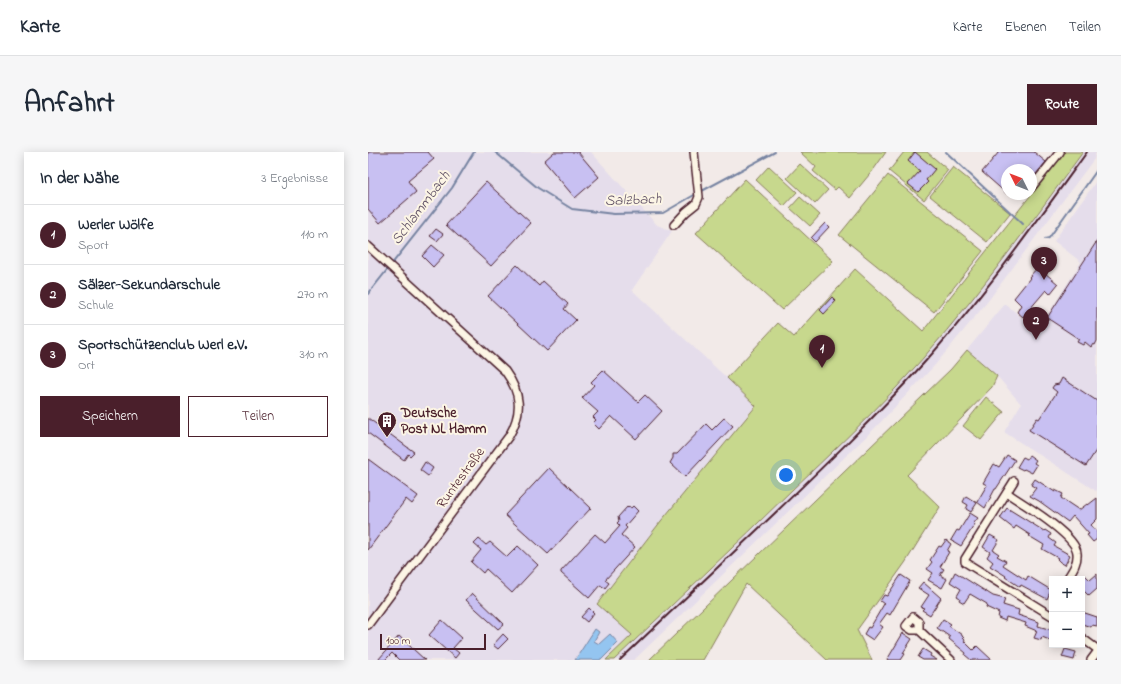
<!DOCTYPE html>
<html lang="de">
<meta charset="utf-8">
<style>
:root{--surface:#fff;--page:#f6f6f7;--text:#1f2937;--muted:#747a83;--line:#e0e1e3;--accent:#4a1f2b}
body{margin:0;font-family:"Indie Flower",sans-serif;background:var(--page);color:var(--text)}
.controls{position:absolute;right:12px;bottom:12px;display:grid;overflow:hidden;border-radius:0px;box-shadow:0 2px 10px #0003}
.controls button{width:36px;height:36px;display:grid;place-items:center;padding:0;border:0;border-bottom:1px solid var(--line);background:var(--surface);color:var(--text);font:20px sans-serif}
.compass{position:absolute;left:633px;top:12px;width:36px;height:36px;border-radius:50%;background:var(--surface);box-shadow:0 2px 10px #0003;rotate:312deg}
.scale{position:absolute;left:12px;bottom:10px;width:106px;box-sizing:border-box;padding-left:4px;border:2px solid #4a1f2b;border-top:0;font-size:11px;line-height:14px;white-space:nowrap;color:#4a1f2b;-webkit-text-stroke:3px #fcf5e5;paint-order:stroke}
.you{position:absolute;left:418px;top:323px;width:14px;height:14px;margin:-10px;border:3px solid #fff;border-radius:50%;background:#1a73e8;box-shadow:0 0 0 6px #1a73e833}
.badge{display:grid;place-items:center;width:26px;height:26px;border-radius:50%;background:var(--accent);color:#fff;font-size:13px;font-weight:700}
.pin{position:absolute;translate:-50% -33px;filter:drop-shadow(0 1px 2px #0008)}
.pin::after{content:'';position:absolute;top:21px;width:14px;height:12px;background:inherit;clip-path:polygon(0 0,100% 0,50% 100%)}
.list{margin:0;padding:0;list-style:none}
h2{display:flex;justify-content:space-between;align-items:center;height:52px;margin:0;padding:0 16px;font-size:17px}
h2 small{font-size:13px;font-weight:400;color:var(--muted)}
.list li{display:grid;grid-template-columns:26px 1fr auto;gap:12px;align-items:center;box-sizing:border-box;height:60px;padding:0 16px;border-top:1px solid var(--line)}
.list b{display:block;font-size:15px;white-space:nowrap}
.list p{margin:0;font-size:13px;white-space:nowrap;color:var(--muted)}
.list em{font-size:13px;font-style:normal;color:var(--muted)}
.actions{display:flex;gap:8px;padding:12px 16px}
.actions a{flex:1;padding:9px 0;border:1px solid var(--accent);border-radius:0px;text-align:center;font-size:14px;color:var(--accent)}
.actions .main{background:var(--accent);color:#fff}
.map{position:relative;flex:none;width:729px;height:508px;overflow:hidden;border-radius:0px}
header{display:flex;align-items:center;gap:24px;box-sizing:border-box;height:56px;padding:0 20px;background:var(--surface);border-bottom:1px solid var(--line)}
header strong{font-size:19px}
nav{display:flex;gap:22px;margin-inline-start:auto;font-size:14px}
.intro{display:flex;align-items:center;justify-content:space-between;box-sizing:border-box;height:96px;padding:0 24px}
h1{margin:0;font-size:28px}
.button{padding:10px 18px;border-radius:0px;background:var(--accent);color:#fff;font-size:14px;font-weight:700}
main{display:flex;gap:24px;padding:0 24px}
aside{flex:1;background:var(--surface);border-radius:0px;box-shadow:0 2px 10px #0003}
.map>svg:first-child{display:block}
.built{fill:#e5ddeb}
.green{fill:#c7d88d;stroke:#887c5c}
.water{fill:#94c5f0;stroke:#7683a1}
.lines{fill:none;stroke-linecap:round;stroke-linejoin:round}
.stream{stroke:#7683a1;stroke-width:2}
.building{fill:#c8c0f2;stroke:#4a1f2b}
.street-casing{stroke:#4a1f2b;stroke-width:10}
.street{stroke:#fcf5e5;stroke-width:7}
.rail{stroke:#4a1f2b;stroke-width:2}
.labels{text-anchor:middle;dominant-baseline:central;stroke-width:4;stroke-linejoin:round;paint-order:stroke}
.poi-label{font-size:14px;font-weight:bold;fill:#4a1f2b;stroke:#fcf5e5;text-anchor:start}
.street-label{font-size:14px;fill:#4a1f2b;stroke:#fcf5e5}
.water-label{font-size:15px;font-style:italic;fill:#605166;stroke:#fcf5e5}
</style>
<header>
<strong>Karte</strong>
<nav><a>Karte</a><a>Ebenen</a><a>Teilen</a></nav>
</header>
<div class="intro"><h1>Anfahrt</h1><a class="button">Route</a></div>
<main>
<aside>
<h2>In der Nähe<small>3 Ergebnisse</small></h2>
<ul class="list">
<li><span class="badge">1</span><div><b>Werler Wölfe</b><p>Sport</p></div><em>110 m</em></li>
<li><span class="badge">2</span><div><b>Sälzer-Sekundarschule</b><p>Schule</p></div><em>270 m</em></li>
<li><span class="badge">3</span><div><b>Sportschützenclub Werl e.V.</b><p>Ort</p></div><em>310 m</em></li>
</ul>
<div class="actions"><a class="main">Speichern</a><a>Teilen</a></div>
</aside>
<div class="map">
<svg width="729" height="508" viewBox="0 0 729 508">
<rect width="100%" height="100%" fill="#f2eae8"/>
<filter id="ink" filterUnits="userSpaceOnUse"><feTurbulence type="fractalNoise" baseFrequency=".025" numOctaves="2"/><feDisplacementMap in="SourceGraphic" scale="8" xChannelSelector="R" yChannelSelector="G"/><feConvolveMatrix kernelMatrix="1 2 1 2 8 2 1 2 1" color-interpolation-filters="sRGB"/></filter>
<g filter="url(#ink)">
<g class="built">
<polygon points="0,0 223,0 289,73 304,79 264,138 388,253 293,369 229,451 264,483 238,508 0,508"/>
<polygon points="715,0 728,0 726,7 620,149 567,213 506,277 266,508 246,508 354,407 529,235 571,187 609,140 657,79"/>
<polygon points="729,28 729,338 728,339 636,280 653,252 629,224 599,198 637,152 670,178 713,110 686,89"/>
</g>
<g class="green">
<polygon points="432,0 518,0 506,17 482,46 470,35 467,38 445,19 448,15"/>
<polygon points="536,0 559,0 580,18 556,48 521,19"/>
<path d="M 697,0 L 715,0 C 656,80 597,162 529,235 C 496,270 460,304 425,337 C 366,395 306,451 246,508 L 238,508 L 264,483 L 229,452 L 293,369 L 388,254 L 359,226 L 410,171 L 426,185 L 487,117 L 555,179 Z"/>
<polygon points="432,12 460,38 447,52 419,26"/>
<polygon points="401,14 429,40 416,54 388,28"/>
<polygon points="585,15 642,61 619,90 562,44"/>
<polygon points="520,23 615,99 566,160 471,83"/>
<polygon points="377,27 465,109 414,158 328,81"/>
<polygon points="432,45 452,63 442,74 422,56"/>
<polygon points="599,198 629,224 624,235 539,323 572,355 537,411 489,478 504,508 459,508 378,432 335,508 281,508 583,217"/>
<polygon points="618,245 636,260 613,288 595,274"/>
</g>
<polygon class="water" points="227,477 231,480 226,489 231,492 242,482 250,491 233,508 207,508"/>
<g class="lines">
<g class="stream">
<polyline points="127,0 170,36 204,57 246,62 295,61 328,42"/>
<polyline points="578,0 655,72"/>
<polyline points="332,40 407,0"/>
<polyline points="677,87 681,86 729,18"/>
<polyline points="0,142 84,36 106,0"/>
</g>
</g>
<g class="building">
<polygon points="0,0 60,0 66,7 40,29 48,40 12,71 0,57"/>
<polygon points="186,0 210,0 231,25 207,46 176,9"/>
<polygon points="547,0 567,17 558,28 560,30 550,40 540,32 552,19 540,9"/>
<polygon points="631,0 666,0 678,10 663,28 663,18 639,18 639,42 614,20"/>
<polygon points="118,30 163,71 123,114 78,73"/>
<polygon points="457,71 461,75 447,90 443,86"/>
<polygon points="68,77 75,82 69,89 62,84"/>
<polygon points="729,89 729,189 727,193 725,192 723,195 717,190 715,193 709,190 711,187 679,166"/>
<polygon points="64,93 76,103 65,115 54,104"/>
<polygon points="149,113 171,134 175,129 200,152 196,157 208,168 179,199 120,144"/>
<polygon points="670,115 690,132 682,142 678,138 655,165 649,160 653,153 646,146 662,126 661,125"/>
<polygon points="464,145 468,149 456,162 452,158"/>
<polygon points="235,218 270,250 277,243 294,259 268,287 243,264 231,277 225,271 228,268 225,265 230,260 214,246 226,233 223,230"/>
<polygon points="694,226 729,249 729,297 718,314 661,278 669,266 671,267 689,240 684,236 686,233 691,232"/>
<polygon points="0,266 46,300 42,304 40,302 36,308 0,281"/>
<polygon points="356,266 365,274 317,325 302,311 305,306 305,302 309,302 338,272 344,278"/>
<polygon points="639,303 647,308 628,337 627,337 617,356 609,350 619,333 615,331 626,312 631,315"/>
<polygon points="661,303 668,308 666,311 669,313 664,321 656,317 655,318 649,315 655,305 659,307"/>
<polygon points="0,307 50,344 44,352 38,347 0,398"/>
<polygon points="57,310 65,316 60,324 52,318"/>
<polygon points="181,316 223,356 180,402 137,363"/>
<polygon points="667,327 687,340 687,338 695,342 693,346 711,358 719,352 720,353 729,346 729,367 723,373 729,380 729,387 725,390 719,383 721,382 705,364 700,370 671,349 662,344 668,336 663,333"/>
<polygon points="598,344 609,351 603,360 598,357 600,353 595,350"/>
<polygon points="265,354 270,359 257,374 259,376 253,383 267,395 237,428 241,431 237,436 232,433 221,446 193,421 193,419 227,382 237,391 252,374 249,371 251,369 250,365 259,355 260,356 261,355 263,356"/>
<polygon points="639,356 676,379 677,378 683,382 681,386 688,391 686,394 702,403 697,413 692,410 689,407 690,406 674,397 676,393 661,384 662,383 648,374 646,377 632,366"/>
<polygon points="602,361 610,366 606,371 607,372 593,394 583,388 589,378 591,379"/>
<polygon points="622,383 631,388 625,398 631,402 629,404 638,409 635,413 658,428 660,424 683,438 679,447 653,433 652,435 637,425 638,424 622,414 625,410 619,405 622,400 615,395"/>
<polygon points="111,387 118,393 122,390 139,405 150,394 170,413 144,441 118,417 115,421 103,410 113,398 106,392"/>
<polygon points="578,388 583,392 579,399 581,400 572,415 576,417 572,423 579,427 574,436 560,428 565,421 559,417 564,410 562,408 571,394 573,395"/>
<polygon points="587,420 625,444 637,447 635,453 651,458 650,463 671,470 670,474 684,478 684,489 674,485 673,488 666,486 669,479 657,474 658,471 638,465 637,469 630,466 631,461 618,455 619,452 602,442 596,451 591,448 592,446 589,444 593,437 582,430"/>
<polygon points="729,422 729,437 721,444 714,437 714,425 717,423 722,428"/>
<polygon points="533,423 542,429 522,463 519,461 511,472 515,475 505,488 496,482 500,475 502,476 516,452 512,449 516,443 519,444"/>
<polygon points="555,430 573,446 562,463 554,458 556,456 553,455 561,443 550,436"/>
<polygon points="104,441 136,472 130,477 98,448"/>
<polygon points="221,456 226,461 219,470 213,465"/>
<polygon points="714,460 729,465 729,474 724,473 723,475 714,472"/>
<polygon points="575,467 583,472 581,474 594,483 594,484 597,487 596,489 605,498 609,494 624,508 603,508 597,503 598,501 581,487 582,485 569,476"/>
<polygon points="74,468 94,486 85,496 91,501 87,506 61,483"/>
<polygon points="535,481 544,487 535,501 537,502 533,508 519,508"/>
<polygon points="135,482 140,487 130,497 125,493"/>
<polygon points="31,484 57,508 31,508 24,501 17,508 10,508"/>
<polygon points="555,497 563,502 562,504 569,508 555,508 550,505"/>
<polygon points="697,497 708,500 706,508 694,505"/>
</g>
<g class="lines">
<defs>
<g id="street">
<polyline points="663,36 692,0"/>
<polyline points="306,73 318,60 328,52 331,45 326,0"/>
<path d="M 0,94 L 137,219 C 153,241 155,260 141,284 L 0,473"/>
<polyline points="646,329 597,407 597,410 684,464"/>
<path d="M 639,341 C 654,351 708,383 709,401 C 710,411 704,419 699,427"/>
<polyline points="551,478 551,470 545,465 538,474 544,478 551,478 583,508"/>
<polyline points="714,486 729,497"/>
<polyline points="723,508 729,500"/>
</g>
</defs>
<use href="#street" class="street-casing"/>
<use href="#street" class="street"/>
<path class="rail" d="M 252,508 C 303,459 355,411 406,362 C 457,313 508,264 555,212 C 615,145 667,72 719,0"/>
</g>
</g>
<defs>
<symbol id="building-pin" viewBox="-11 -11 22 30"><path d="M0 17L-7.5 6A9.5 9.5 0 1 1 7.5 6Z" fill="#4a1f2b" stroke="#fcf5e5"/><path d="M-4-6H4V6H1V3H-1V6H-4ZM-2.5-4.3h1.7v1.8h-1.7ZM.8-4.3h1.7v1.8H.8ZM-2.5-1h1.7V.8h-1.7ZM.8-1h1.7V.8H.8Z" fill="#fff"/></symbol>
</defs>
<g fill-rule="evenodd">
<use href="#building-pin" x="8" y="258" width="22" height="30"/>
</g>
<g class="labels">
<g class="poi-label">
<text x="33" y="261">Deutsche<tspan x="33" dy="16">Post NL Hamm</tspan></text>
</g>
<g class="street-label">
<text transform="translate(93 326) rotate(-54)">Runtestraße</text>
</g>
<g class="water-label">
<text transform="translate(265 48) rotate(-2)">Salzbach</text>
<text transform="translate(53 56) rotate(-53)">Schlammbach</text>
</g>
</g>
</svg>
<div class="controls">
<button>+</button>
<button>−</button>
</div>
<svg class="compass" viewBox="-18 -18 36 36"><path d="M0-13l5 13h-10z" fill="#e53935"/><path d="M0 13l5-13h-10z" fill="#747a83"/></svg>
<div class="scale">100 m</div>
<div class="you"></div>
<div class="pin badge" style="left:454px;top:216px">1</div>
<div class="pin badge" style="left:668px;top:188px">2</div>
<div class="pin badge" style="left:676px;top:128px">3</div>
</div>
</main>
